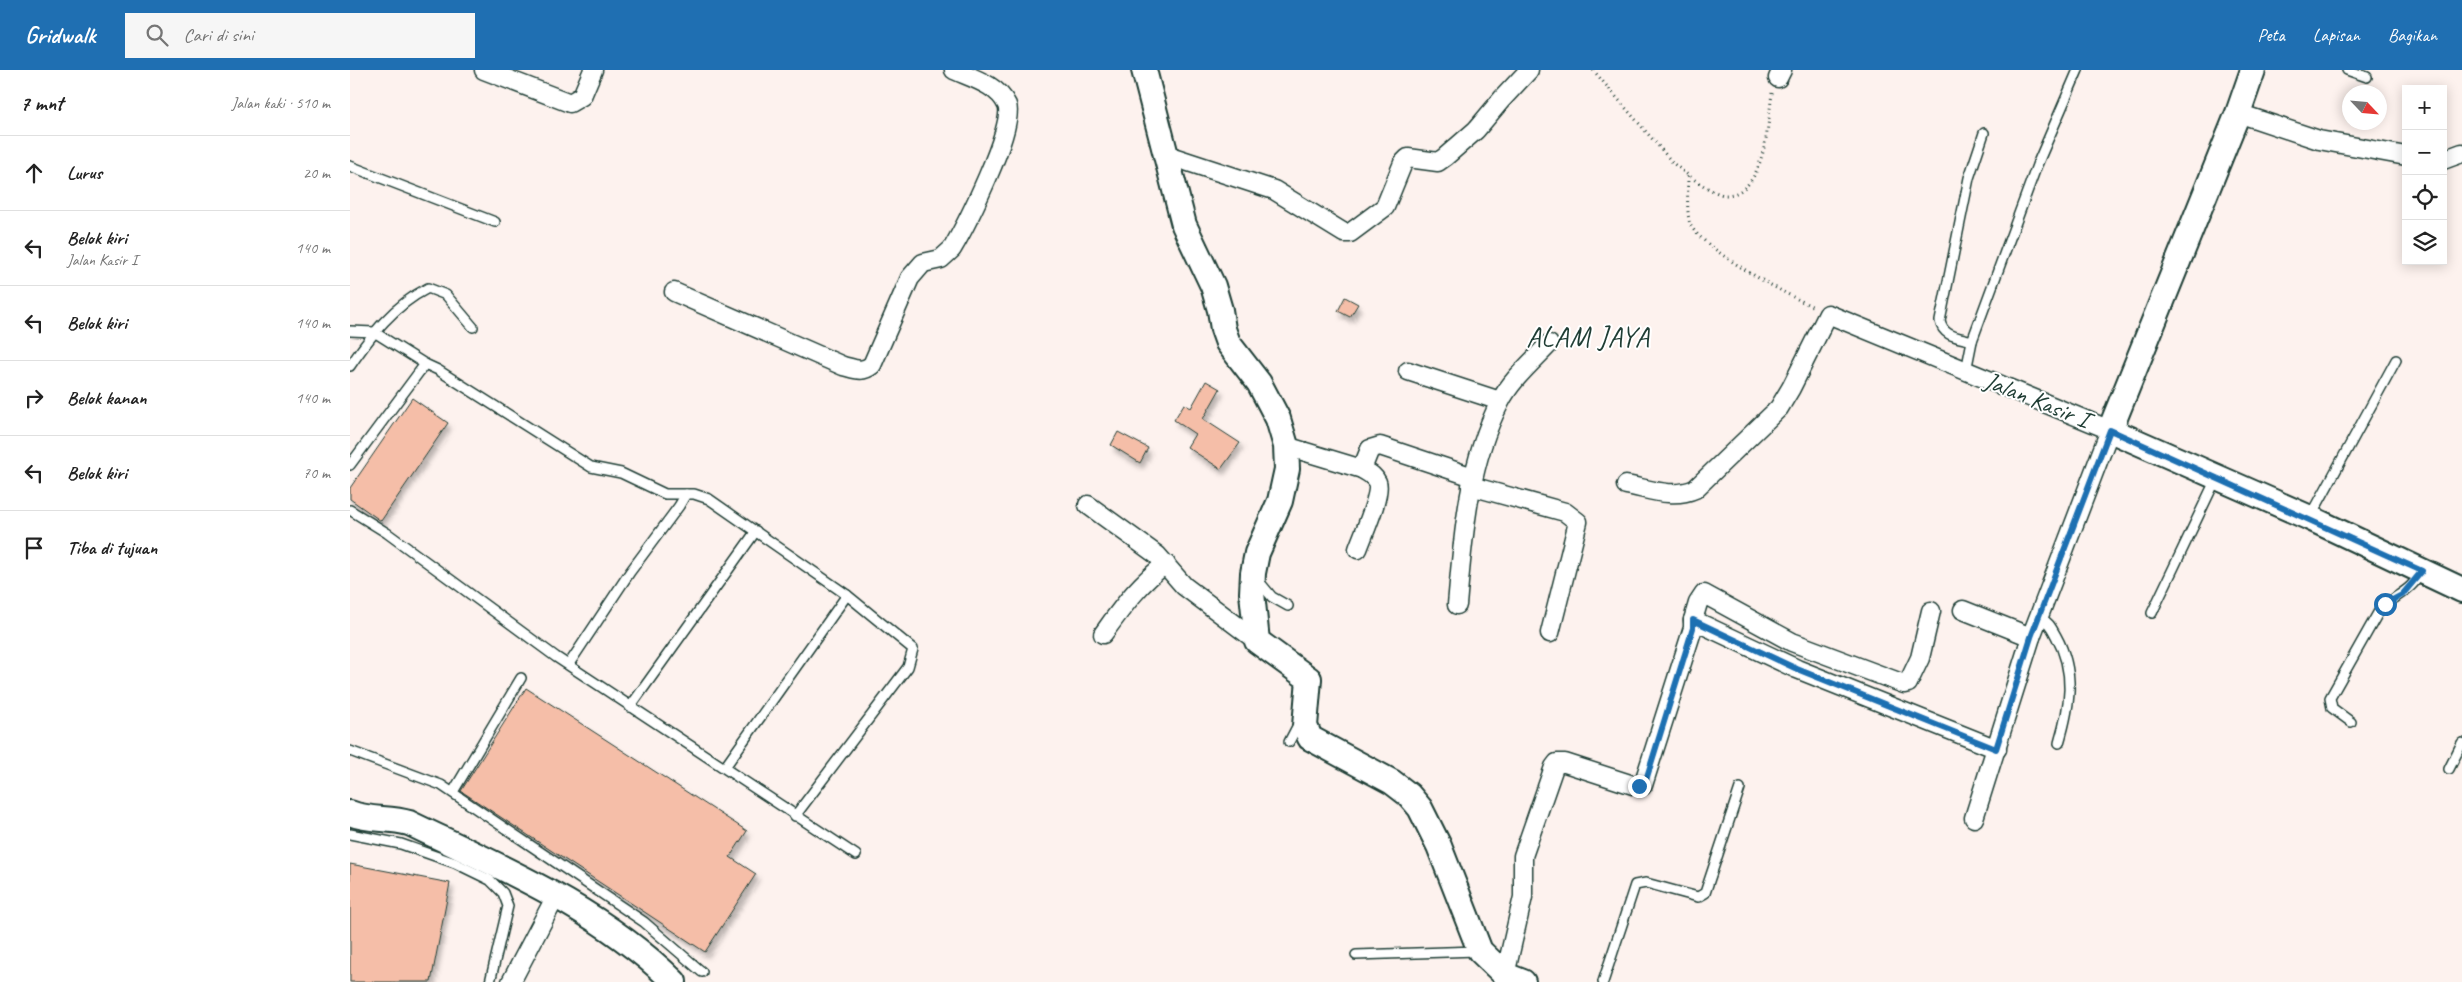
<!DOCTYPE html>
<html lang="id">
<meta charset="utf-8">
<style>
:root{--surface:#fff;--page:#f6f6f6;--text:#222;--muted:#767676;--line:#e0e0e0;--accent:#1f6fb2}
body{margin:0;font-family:Caveat,sans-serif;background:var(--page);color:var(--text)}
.controls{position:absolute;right:15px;top:15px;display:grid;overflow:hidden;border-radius:0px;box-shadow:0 2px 12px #0003}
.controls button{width:45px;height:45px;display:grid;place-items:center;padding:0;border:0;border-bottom:1px solid var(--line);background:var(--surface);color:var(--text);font:25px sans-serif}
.compass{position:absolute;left:1992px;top:15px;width:45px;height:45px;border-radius:50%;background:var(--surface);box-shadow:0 2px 12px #0003;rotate:116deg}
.stop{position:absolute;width:15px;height:15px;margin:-11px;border:4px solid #1f6fb2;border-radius:50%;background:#fff}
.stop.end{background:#1f6fb2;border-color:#fff;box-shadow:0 1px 5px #0008}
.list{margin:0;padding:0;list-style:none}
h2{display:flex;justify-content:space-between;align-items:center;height:65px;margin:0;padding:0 20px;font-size:21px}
h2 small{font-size:16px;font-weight:400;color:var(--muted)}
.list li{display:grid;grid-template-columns:32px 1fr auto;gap:15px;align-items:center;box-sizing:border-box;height:75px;padding:0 20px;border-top:1px solid var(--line)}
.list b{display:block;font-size:19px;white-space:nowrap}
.list p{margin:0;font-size:16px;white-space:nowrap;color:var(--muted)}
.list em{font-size:16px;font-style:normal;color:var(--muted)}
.icon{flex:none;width:28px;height:28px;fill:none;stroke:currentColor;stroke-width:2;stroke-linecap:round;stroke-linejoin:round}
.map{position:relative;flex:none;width:2112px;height:912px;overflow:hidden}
header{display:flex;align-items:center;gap:30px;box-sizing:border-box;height:70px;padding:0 25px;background:var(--accent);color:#fff}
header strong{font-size:24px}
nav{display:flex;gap:28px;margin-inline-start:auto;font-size:18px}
.search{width:350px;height:45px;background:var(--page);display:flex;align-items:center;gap:12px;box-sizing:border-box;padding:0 18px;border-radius:0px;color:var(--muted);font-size:19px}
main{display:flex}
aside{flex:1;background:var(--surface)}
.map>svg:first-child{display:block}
.building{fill:#f5bea8;stroke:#1f3d34;filter:url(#shadow)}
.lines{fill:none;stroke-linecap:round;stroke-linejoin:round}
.lane-casing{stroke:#1f3d34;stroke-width:12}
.street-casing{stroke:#1f3d34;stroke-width:21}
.secondary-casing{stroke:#1f3d34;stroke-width:28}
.path{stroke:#1f3d34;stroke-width:3;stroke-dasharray:1 4;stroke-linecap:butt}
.lane{stroke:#fff;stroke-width:9}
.street{stroke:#fff;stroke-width:18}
.secondary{stroke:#fff;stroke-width:24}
.route{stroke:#1f6fb2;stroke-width:6}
.labels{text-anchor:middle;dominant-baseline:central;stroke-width:4;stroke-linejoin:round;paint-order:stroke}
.street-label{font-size:25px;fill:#1f3d34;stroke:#fff}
.quarter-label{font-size:28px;letter-spacing:1px;fill:#1f3d34;stroke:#fff}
</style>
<header>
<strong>Gridwalk</strong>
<div class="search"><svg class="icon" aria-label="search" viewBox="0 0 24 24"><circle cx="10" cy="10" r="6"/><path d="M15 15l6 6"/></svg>Cari di sini</div>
<nav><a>Peta</a><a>Lapisan</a><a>Bagikan</a></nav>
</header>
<main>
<aside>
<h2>7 mnt<small>Jalan kaki · 510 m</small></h2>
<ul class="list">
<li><svg class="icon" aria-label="ahead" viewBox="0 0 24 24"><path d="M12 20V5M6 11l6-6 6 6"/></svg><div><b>Lurus</b></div><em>20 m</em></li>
<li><svg class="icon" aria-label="left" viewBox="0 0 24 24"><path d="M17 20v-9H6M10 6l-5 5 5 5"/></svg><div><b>Belok kiri</b><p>Jalan Kasir I</p></div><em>140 m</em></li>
<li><svg class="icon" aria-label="left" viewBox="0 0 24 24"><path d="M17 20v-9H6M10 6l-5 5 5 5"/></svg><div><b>Belok kiri</b></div><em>140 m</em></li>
<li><svg class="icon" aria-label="right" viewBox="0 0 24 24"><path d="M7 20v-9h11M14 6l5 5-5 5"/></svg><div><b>Belok kanan</b></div><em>140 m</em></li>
<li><svg class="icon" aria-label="left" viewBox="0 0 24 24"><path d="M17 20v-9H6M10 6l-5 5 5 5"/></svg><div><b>Belok kiri</b></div><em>70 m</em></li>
<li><svg class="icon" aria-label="arrive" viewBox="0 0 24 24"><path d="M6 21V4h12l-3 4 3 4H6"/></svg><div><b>Tiba di tujuan</b></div></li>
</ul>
</aside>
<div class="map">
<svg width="2112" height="912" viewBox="0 0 2112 912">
<defs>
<filter id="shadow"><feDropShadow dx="3" dy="5.5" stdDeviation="2.5" flood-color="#0004"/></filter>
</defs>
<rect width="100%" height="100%" fill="#fdf2ee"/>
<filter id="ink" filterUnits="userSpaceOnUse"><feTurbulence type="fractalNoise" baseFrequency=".02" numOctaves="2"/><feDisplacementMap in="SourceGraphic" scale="10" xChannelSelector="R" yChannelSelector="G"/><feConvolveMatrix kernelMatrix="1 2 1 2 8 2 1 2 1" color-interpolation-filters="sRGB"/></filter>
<g filter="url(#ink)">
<g class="building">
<polygon points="995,227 1008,234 1000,247 988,241"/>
<polygon points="856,311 870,319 853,349 890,373 871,399 837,377 845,364 824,350 834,334 841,338"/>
<polygon points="62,328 98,353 31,451 0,429 0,418"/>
<polygon points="768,362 798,378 790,393 761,375"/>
<polygon points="176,618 397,761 380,787 406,804 355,882 111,721"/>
<polygon points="0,794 100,813 81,912 0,912"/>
</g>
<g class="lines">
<defs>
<g id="lane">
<polyline points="1997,0 2017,7"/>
<polyline points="0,96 145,152"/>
<polyline points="0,261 24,262 75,294 88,300 241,397 271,403 315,424 344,424 359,429 497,525 563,579 558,597 445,746"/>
<path d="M 1622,271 C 1609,267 1593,267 1590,251 L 1619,108 L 1634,63"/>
<path d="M 0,296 C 22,264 43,236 78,218 L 96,225 L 123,257"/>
<polyline points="1616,301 1622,271 1687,95 1728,0"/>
<polyline points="0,395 75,294"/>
<polyline points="0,440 37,463 206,587 506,785"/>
<polyline points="1960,448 2046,290"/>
<polyline points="907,509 922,527 938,536"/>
<polyline points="1802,543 1866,409"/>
<path d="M 1689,547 C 1699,552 1701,557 1706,566 C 1726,602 1720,636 1709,673"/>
<polyline points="219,594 280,502 329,436 336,424"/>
<polyline points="280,637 406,461"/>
<path d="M 2001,652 L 1982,638 L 1980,628 L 2028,543 C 2042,525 2060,524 2072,501"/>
<polyline points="939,672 950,651"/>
<polyline points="0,681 91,715 294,852 352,902"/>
<polyline points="375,697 497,525"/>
<polyline points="2099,699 2112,673"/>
<polyline points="103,722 171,608"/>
<polyline points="0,764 51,774 105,793 140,810 153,823 158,836 140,912"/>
<polyline points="1006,885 1127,881"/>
<polyline points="1253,912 1285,815 1296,813 1348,827 1355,823 1390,718"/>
</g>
<g id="street">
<polyline points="134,0 220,33 232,26 243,0"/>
<polyline points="1428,8 1432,0"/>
<polyline points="1888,43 1969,70 2056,86"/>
<polyline points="817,85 924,120 994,163 1000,163 1035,137 1053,93 1058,88 1088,92 1095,87 1126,60 1152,29 1179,0"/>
<polyline points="2093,90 2112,83"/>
<path d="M 324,222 L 493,296 C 505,299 512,303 522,295 L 560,208 L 573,193 L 591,189 L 602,179 C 615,157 666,56 657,35 C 648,15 622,8 604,0"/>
<polyline points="1058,301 1150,331"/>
<path d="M 936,376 L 1012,399 C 1018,403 1024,405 1027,412 C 1032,423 1013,465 1008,479"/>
<polyline points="1012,399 1020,379 1030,376 1123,407"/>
<path d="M 1276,415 C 1299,419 1323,429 1345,419 L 1429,338 L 1441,318 L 1478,244 L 1760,360 L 1681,567 L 1624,748"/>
<polyline points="1121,416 1215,442 1228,452 1200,563"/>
<polyline points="738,435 807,485 834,516 907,571"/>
<path d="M 1107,535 C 1113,467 1118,394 1150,332 C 1161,310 1182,292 1199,274"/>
<polyline points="1613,540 1681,567"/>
<polyline points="1343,550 1348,533 1354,524 1442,572 1554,614 1558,613 1570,588 1581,541"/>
<path d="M 753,564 C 772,538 789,513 816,494"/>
<polyline points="1155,905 1173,827 1173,786 1204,697 1207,693 1215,693 1283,715 1293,715 1343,558 1343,550 1447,599 1647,679"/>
<polyline points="161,912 206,826"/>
</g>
<g id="secondary">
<polyline points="794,0 834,155 863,216 870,240 873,259 878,273 909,313 918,330 928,349 936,376 937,399 930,431 907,483 903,503 902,523 907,571 959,609 955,656 960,668 1042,712 1059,725 1070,738 1089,776 1130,881 1155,905 1173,912"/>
<polyline points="1903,0 1888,43 1760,360 1960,448 2112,520"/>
<path d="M 0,743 C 20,751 39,747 59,753 C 152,798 249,838 324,912"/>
</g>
</defs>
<use href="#lane" class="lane-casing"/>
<use href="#street" class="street-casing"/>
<use href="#secondary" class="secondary-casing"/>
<g class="path">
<path d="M 1243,0 L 1323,93 C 1333,102 1363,125 1376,125 C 1416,124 1418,50 1422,23"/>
<path d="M 1338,106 C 1338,117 1336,148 1341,156 C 1356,181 1436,225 1464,237"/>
</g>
<use href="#lane" class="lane"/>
<use href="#street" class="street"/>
<use href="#secondary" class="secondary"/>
</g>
</g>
<g class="lines" filter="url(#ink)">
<polyline class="route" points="1289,716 1296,710 1343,558 1343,550 1447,599 1646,679 1681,567 1760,360 2072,501 2052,525 2035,534"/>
</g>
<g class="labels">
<g class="street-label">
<text transform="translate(1687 330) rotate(22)">Jalan Kasir I</text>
</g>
<g class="quarter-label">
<text x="1238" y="266">ALAM JAYA</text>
</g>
</g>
</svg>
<div class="controls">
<button>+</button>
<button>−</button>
<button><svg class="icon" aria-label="locate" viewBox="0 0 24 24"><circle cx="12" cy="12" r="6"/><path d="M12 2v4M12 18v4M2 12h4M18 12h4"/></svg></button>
<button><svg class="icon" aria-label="layers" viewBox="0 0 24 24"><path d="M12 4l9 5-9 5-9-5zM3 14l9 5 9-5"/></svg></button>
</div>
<svg class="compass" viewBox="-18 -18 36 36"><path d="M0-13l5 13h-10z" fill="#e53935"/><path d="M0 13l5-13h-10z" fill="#767676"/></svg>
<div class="stop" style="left:2035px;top:534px"></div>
<div class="stop end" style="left:1289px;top:716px"></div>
</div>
</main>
